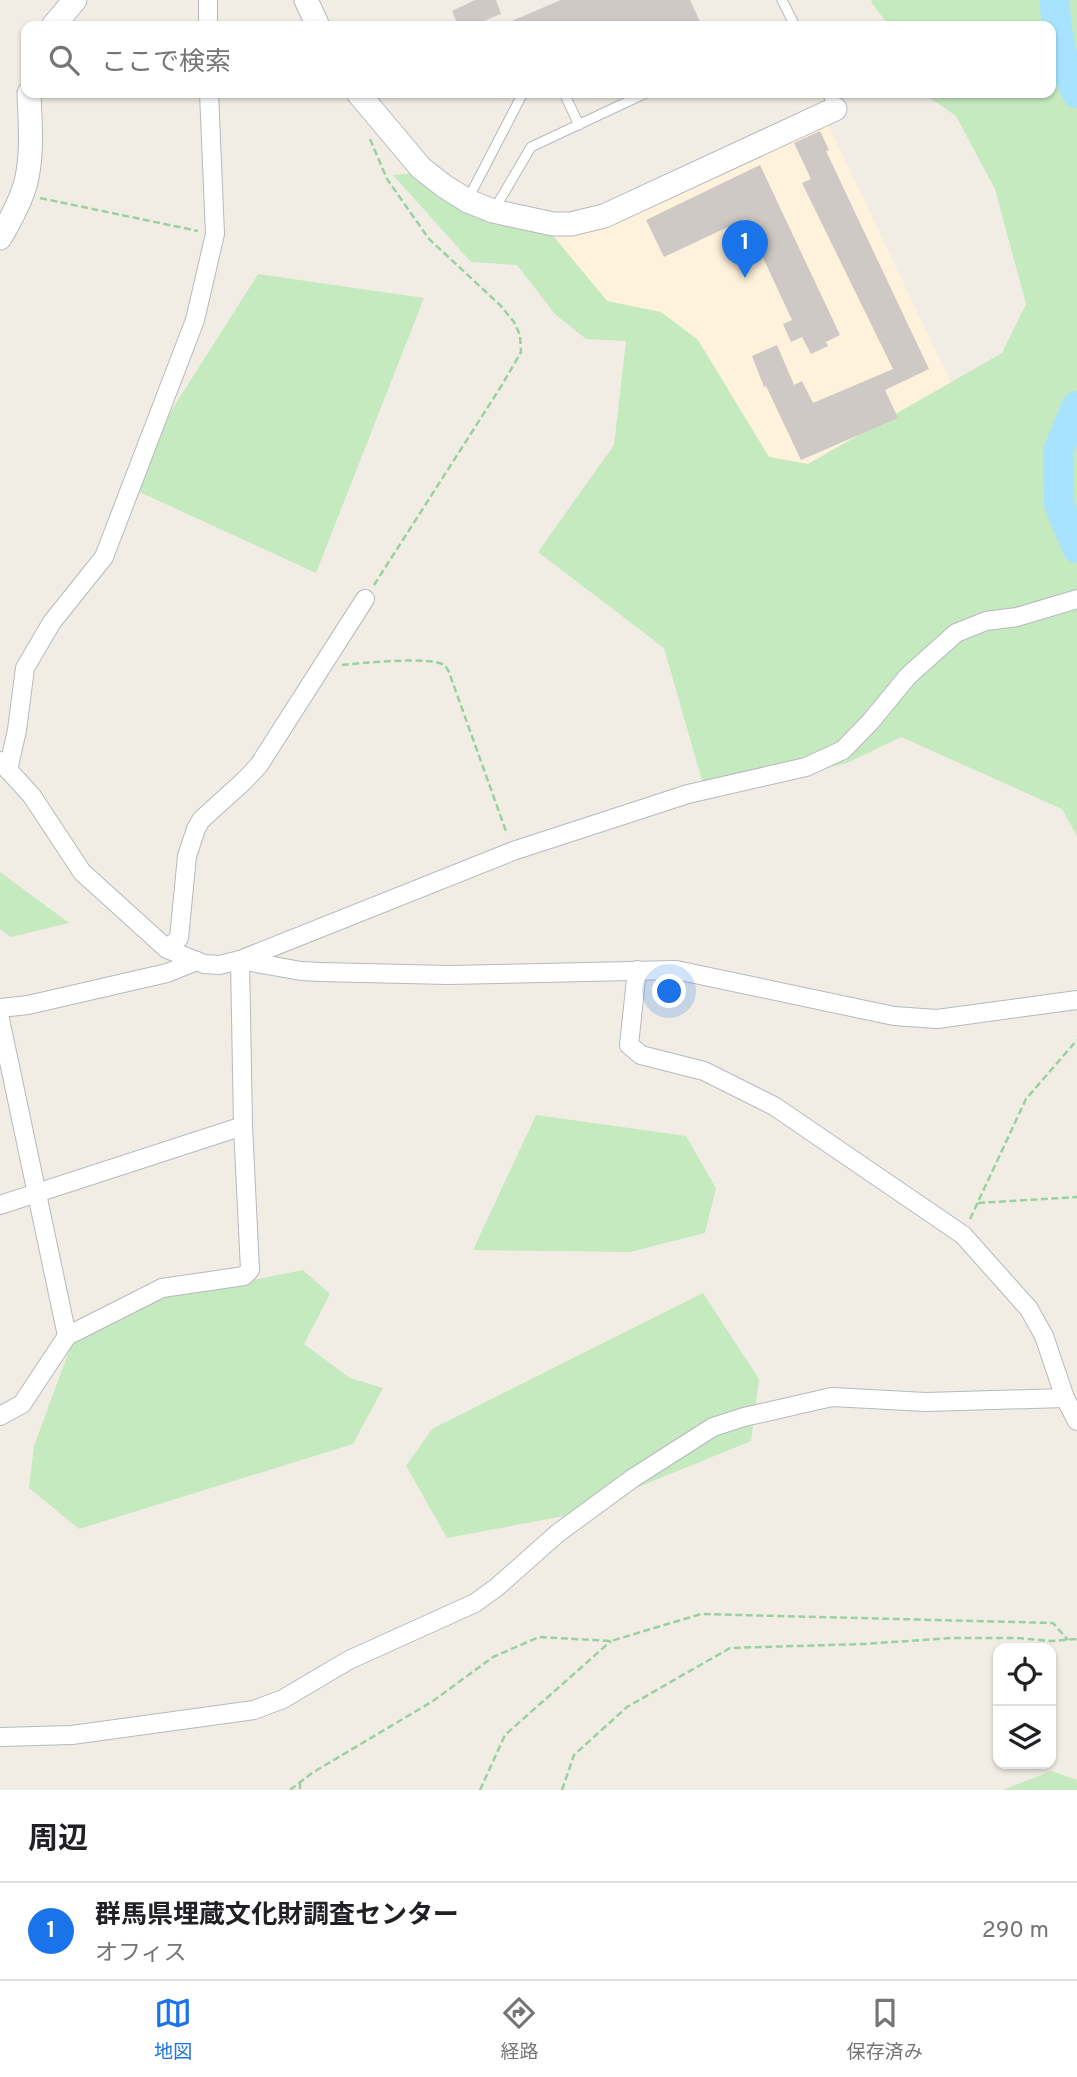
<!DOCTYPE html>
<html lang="ja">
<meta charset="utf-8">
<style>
:root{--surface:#fff;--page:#f6f6f6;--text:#202124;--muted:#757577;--line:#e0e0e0;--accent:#1a73e8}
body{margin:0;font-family:Overpass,"Noto Sans JP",sans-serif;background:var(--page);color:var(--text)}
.controls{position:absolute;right:21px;bottom:21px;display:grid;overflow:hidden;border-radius:14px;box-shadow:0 2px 5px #0004}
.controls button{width:63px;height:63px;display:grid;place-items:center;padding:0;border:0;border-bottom:2px solid var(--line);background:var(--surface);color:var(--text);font:35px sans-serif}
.you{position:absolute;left:670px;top:992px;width:24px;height:24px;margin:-18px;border:5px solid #fff;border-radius:50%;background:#1a73e8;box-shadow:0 0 0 10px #1a73e833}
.badge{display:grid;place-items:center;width:46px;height:46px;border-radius:50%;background:var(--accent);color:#fff;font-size:23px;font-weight:700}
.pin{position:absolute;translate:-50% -58px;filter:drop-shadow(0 2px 4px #0008)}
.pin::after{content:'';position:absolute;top:37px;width:24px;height:21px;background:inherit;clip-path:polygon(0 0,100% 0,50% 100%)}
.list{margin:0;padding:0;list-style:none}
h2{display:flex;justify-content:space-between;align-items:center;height:91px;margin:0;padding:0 28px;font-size:30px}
h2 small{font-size:23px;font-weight:400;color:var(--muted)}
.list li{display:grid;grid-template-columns:46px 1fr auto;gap:21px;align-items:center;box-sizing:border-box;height:98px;padding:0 28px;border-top:2px solid var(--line)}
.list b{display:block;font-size:26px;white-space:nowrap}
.list p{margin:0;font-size:23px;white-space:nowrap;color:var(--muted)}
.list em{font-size:23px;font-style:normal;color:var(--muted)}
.icon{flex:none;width:38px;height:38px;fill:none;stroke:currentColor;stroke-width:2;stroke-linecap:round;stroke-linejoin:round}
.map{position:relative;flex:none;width:1077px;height:1790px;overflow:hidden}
.search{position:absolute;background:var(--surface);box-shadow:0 2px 5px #0004;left:21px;right:21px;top:21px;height:77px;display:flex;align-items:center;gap:18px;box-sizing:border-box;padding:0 24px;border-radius:14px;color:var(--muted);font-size:26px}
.sheet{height:189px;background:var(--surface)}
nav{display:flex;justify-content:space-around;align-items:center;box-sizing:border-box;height:98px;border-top:2px solid var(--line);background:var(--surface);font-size:19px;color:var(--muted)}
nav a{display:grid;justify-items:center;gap:4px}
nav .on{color:var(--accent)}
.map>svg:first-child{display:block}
.commercial{fill:#fff2dc}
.green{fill:#c5eabf}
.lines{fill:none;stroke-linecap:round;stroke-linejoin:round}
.river{stroke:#a7e3ff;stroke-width:30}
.building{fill:#cec9c4}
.service-casing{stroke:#b6b9bd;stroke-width:11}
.minor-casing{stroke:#b6b9bd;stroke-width:20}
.tertiary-casing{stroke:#b6b9bd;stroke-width:25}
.path{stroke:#9ad1a2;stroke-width:2.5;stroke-dasharray:7 3.5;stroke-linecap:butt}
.service{stroke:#fff;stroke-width:9}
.minor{stroke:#fff;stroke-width:18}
.tertiary{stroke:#fff;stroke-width:23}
</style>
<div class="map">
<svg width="1077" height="1790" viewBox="0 0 1077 1790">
<rect width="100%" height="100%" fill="#f1ede5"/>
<polygon class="commercial" points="827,122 951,383 808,464 769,457 698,340 661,312 607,301 550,232"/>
<g class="green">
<polygon points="872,0 1077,0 1077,836 1062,809 901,737 847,763 765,784 705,791 664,648 538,552 614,445 626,341 586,339 555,314 517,265 471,262 393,175 417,173 550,232 607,301 661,312 698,340 769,457 808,464 1002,353 1026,304 995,189 956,116 923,93 1051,93 1051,26 889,26 871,2"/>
<polygon points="258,274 424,298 316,573 124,485"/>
<polygon points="0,872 69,923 11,937 0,929"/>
<polygon points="536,1115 686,1136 716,1188 705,1233 630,1252 473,1250"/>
<polygon points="303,1270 330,1294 304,1344 350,1378 383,1388 353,1444 79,1529 29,1488 34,1446 73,1340 162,1293 228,1285"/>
<polygon points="703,1293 759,1379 751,1441 570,1515 447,1538 406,1466 432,1429"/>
<polygon points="1051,1771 1077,1780 1077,1790 1003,1790"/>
</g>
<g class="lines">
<g class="river">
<path d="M 1055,0 C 1055,31 1063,66 1077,93"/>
<polyline points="1077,406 1058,451 1059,504 1077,548"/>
</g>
</g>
<g class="building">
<polygon points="475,0 496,0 501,14 471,26 458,26 452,11"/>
<polygon points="561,0 690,0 702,26 500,26"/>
<polygon points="820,131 829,150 826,151 929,369 885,390 898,418 801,460 766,386 764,387 752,356 777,345 794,385 802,381 813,403 893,369 802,183 811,179 794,143"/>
<polygon points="760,165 840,335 826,342 828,346 811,354 802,337 791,342 783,324 792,320 745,219 664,257 646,220"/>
</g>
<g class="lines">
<defs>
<g id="service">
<polyline points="782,0 795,26"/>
<polyline points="564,93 579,125"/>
<polyline points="827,93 834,107"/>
<polyline points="468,199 523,93"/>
<polyline points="494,210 531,147 646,93"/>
</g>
<g id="minor">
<polyline points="208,0 208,26"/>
<polyline points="0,761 32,796 82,872 167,949 204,964 219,965 240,960 513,851 688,794 806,767 843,750 871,721 908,676 956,633 986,621 1017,617 1077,599"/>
<polyline points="8,770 17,730 25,668 52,622 104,557 195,320 215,234 209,93"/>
<polyline points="167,949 179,938 187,856 196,829 201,820 244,781 259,765 365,599"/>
<polyline points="240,960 301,971 321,972 448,975 676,970 894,1016 937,1019 1077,1000"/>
<polyline points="637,970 629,1045 641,1055 704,1071 774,1106 963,1235 1029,1309 1044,1336 1065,1398 1077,1421"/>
<polyline points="0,1008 28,1005 167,973 197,961"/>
<polyline points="0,1019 67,1336"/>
<polyline points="0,1205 243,1126"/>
<polyline points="0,1416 22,1404 67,1336 162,1288 244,1276 250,1270 243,1126 240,960"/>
<polyline points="0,1737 72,1735 254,1710 283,1699 349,1660 475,1603 497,1587 558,1533 633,1478 713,1427 744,1417 832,1397 926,1402 1065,1398"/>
</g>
<g id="tertiary">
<polyline points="306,0 318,26"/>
<polyline points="53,26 75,0"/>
<polyline points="358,93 421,168 444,186 468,201 493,211 553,224 571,224 604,216 835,109"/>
<path d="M 0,238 C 10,221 21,201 26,182 C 33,153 30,122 29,93"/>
</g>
</defs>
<use href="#service" class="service-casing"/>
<use href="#minor" class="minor-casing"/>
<use href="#tertiary" class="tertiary-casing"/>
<g class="path">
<polyline points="370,139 387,179 429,239 500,305 514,322 520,335 521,352 502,385 374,585"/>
<polyline points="40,198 198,231"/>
<path d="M 342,665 C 359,663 433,656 444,665 C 446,666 450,673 450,675 L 507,834"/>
<polyline points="978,1203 1077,1197"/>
<polyline points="970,1219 1026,1099 1077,1040"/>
<polyline points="300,1782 300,1790"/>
<polyline points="290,1790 312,1773 433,1701 493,1657 539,1637 611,1641 701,1614 1053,1623 1068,1640"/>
<polyline points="480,1790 505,1735 611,1641"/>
<polyline points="562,1790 574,1755 627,1707 730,1648 863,1644 952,1638 1017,1638 1051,1641 1077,1639"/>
</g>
<use href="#service" class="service"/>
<use href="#minor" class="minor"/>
<use href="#tertiary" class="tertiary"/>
</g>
</svg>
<div class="controls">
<button><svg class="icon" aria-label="locate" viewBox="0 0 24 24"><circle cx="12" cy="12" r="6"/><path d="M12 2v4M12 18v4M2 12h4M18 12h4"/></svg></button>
<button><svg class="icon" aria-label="layers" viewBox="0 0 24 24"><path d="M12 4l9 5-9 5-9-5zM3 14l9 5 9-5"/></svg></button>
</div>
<div class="you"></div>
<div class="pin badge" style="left:745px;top:278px">1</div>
<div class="search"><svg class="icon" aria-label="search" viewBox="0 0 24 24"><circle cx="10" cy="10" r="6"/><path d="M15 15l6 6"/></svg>ここで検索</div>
</div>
<section class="sheet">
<h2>周辺<small></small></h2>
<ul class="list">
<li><span class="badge">1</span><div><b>群馬県埋蔵文化財調査センター</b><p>オフィス</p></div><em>290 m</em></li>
</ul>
</section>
<nav>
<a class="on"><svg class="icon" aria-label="map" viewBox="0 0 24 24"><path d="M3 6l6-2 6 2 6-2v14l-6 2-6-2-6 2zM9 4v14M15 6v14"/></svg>地図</a>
<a><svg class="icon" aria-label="directions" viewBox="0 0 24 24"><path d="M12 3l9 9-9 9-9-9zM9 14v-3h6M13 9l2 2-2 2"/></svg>経路</a>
<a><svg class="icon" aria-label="saved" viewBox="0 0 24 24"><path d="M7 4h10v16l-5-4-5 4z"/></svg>保存済み</a>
</nav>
